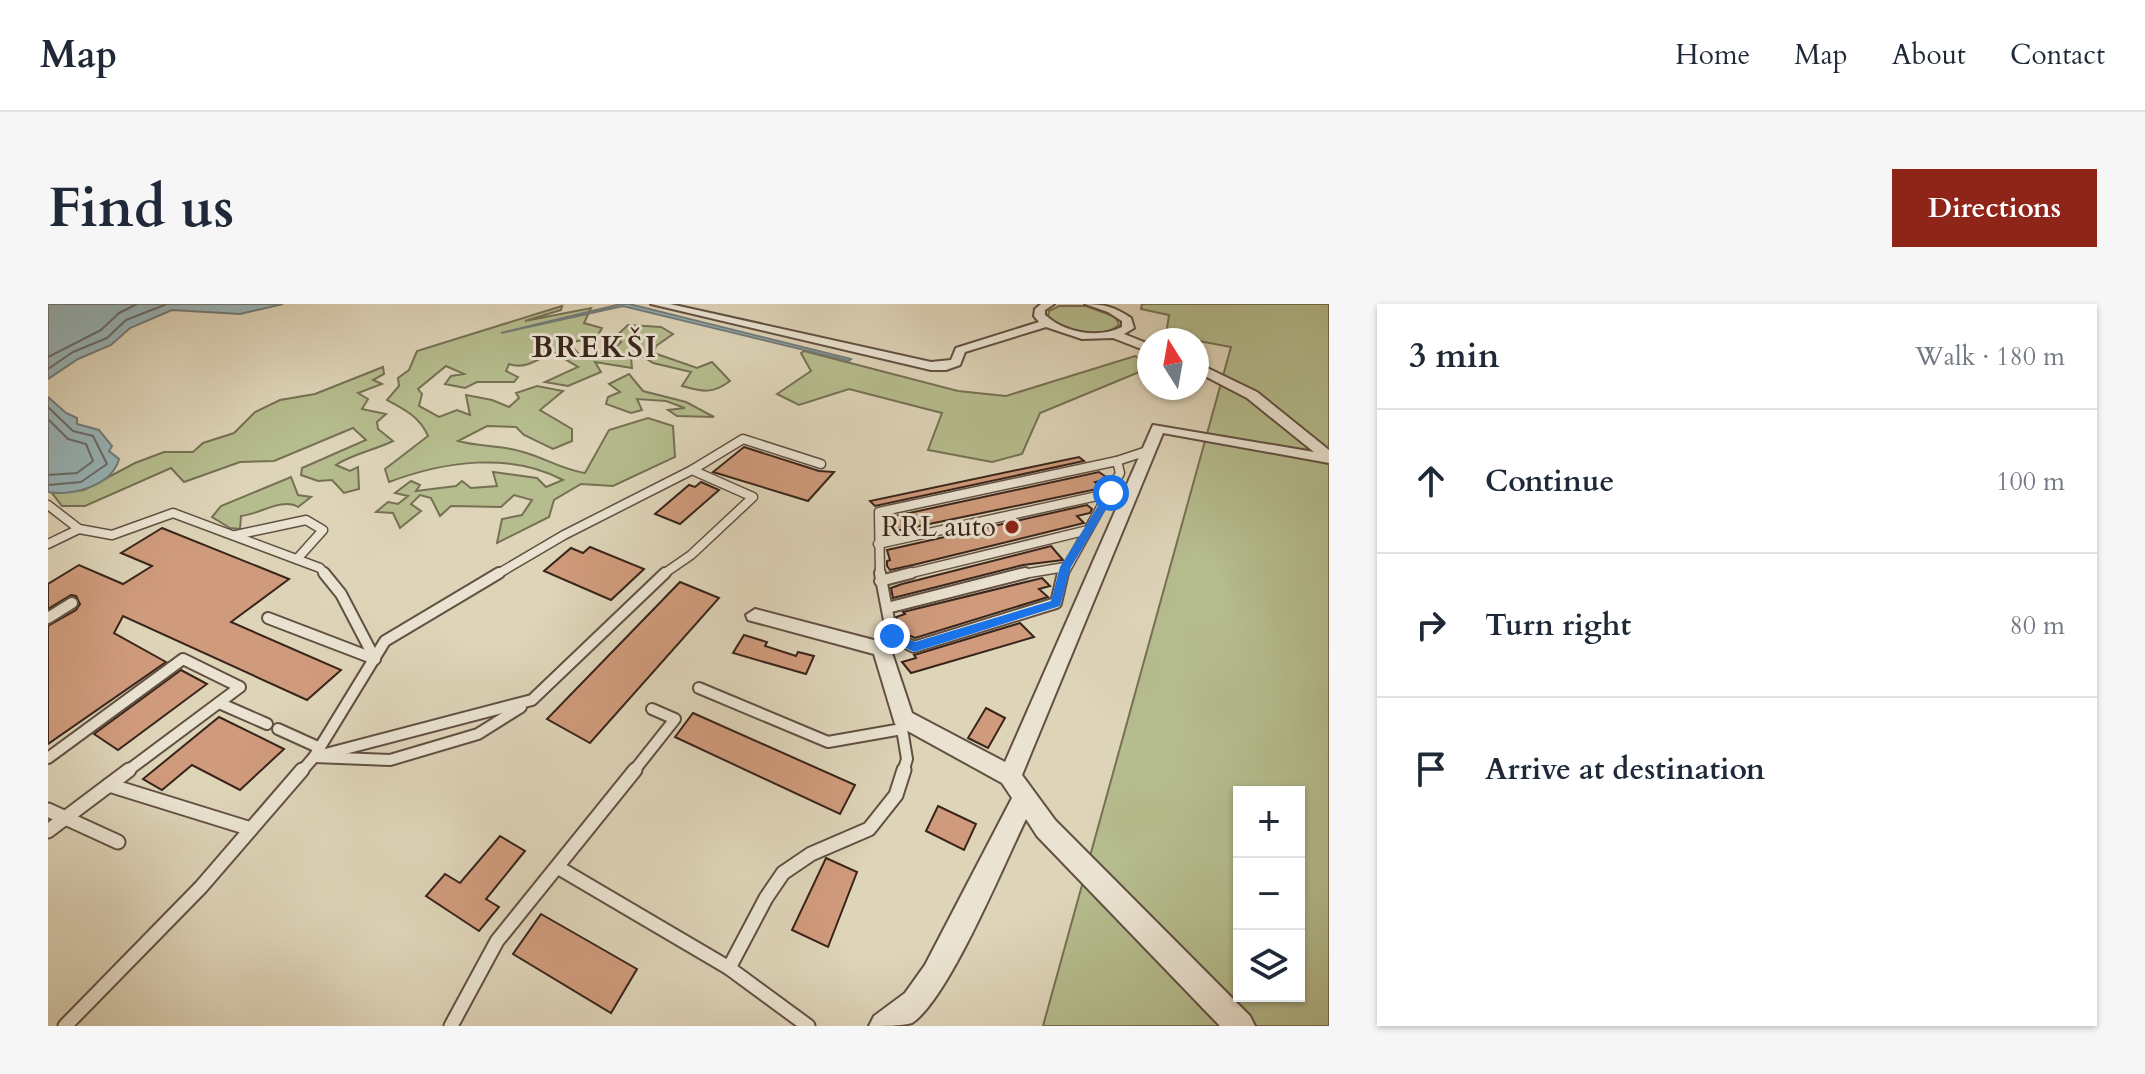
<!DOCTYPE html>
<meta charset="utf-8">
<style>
:root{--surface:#fff;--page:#f6f6f7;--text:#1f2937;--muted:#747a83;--line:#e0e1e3;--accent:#8f2418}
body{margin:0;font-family:Cardo,serif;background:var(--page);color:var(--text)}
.controls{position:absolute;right:24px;bottom:24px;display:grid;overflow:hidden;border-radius:0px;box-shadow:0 2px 6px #0004}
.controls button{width:72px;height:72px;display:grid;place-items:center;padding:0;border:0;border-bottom:2px solid var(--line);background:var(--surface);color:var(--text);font:40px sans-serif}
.compass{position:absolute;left:1089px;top:24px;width:72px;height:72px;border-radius:50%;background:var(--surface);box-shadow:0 2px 6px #0004;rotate:349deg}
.stop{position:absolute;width:24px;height:24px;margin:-18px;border:6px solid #1a73e8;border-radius:50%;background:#fff}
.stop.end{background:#1a73e8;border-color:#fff;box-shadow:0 2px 8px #0008}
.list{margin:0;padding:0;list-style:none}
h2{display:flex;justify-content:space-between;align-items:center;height:104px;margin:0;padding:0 32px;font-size:34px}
h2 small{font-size:26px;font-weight:400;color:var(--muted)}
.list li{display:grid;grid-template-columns:52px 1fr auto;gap:24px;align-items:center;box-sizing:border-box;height:144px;padding:0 32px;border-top:2px solid var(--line)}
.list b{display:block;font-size:30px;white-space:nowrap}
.list em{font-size:26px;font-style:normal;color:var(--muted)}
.icon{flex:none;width:44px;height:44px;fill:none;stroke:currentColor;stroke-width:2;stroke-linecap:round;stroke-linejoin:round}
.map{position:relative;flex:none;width:1281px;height:722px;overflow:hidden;border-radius:0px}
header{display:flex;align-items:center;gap:48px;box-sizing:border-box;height:112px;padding:0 40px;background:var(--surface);border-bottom:2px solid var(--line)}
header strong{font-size:38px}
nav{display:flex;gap:44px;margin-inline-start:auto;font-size:28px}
.intro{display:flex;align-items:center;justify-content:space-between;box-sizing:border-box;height:192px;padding:0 48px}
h1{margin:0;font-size:56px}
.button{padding:20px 36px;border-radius:0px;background:var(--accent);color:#fff;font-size:28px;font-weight:700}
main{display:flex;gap:48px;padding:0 48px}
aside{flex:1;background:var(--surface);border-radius:0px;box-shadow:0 2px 6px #0004}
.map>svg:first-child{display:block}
.green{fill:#b5bc8d;stroke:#767054;stroke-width:2;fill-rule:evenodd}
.water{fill:#98b5ba;stroke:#727b7a;stroke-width:2}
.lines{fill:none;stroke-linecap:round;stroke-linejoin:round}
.shore{stroke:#686c6a;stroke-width:2}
.building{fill:#d09b7c;stroke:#38241a;stroke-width:2}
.service-far2-casing{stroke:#625042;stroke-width:11}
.service-far1-casing{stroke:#625042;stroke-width:14}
.service-casing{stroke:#625042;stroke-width:17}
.minor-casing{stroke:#625042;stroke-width:4}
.service-far2{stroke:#eae3d1;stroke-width:8}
.service-far1{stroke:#eae3d1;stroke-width:10}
.service{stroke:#eae3d1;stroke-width:13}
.minor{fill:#eae3d1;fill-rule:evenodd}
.route{fill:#1a73e8}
.poi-dot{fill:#8f2418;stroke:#eae3d1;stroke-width:3}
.labels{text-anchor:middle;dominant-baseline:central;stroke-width:6;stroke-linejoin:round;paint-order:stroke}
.poi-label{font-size:28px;fill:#38241a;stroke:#eae3d1;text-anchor:end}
.far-district-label{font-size:30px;font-weight:bold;letter-spacing:2px;fill:#38241a;stroke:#eae3d1}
</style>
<header>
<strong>Map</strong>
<nav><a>Home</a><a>Map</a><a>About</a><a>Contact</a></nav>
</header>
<div class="intro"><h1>Find us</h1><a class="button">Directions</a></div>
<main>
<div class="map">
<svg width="1281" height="722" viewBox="0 0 1281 722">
<rect width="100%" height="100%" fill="#ded4b8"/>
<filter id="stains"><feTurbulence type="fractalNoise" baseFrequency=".0025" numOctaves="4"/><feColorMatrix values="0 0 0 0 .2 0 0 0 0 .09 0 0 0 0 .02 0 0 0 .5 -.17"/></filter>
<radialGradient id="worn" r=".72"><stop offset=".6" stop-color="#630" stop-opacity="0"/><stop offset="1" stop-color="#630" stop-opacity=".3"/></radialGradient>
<g class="green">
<path d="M 1094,0 L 1281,0 L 1281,722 L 995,722 L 1183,43 L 1118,31 L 1121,11 L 1093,5 ZM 1191,488 L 1251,488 L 1251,692 L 1191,692 Z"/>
<path d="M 514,2 L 513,6 L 477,17 L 543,4 L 536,19 L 554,24 L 549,33 L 520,39 L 535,54 L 564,47 L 573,38 L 568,32 L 580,21 L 613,23 L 625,30 L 608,42 L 606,49 L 649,64 L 664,58 L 682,77 C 665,90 655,88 634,82 L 643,68 L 605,59 L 591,50 L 583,53 L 584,64 L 547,58 L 553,68 L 520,82 L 497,78 L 530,63 L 505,48 C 491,55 476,66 461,60 L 458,67 L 470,73 L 466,78 L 429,78 L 417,84 L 397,80 L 403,72 L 416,70 L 398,62 L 370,85 L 374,90 L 371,102 L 391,113 L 409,106 L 422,111 L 418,91 L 444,96 L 461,103 L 471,94 L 468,89 L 489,82 L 515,87 L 492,106 L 524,125 L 524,137 L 505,145 L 476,131 L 468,123 L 439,122 L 410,137 C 431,143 455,141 475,148 C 497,154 513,165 537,169 L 561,126 L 600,114 L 625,122 L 627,153 L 565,182 L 533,180 L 506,196 L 501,213 L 449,239 L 454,215 L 474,211 L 484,196 L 466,191 L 453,203 L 403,202 L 392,212 L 383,194 L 372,191 L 363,200 L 373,207 L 352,224 L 345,209 L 328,208 L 340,198 L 350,200 L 360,192 L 347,189 L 363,177 L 372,181 L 368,187 L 408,182 L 414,177 L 423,184 L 449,182 L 445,168 L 489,174 L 498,183 L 515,176 C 461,148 397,157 341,178 L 337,165 L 380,132 C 372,113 356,105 339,96 L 351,82 L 350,74 L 361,66 L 369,47 Z"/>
<path d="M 1011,2 L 1038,2 L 1068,13 L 1071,21 C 1053,36 1017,27 1000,13 L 1001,7 Z"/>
<polygon points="756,47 910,87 958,92 1087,52 1101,58 1101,64 992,109 974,150 944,158 880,146 894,109 801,85 751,101 729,90 763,67 753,49"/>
<path d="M 335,63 L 336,70 L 325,76 L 334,80 L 310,89 L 320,95 L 314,105 L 338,110 L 329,118 L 330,125 L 345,137 C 327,146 304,150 288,161 L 302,167 L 310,163 L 311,185 L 296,189 L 284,176 L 270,177 L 253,171 L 254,164 L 318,136 L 305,124 L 226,157 L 192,158 L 136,178 L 123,164 L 37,202 L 14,202 L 4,189 L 36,186 L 87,159 L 116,148 L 145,148 L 155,139 L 186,129 L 207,108 L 232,96 L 267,90 Z"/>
<polygon points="581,70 595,87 638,98 666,113 629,112 620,106 637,104 618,97 589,95 594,106 583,109 558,100 560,93 572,88 561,80"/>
<path d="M 243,173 L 250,191 L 263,193 L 250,203 C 234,193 210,211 193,212 L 192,225 L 182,224 L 164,213 L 173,202 Z"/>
</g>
<g class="water">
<polygon points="0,0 235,0 192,10 124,6 82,24 63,41 30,55 0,75"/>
<polygon points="573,0 581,0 803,55 801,57 575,2 453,29"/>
<path d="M 0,93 L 18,109 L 29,114 L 29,120 L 51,126 L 64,142 L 61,147 L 71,155 C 64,182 24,192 0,188 Z"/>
</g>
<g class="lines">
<g class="shore">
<polyline points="0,53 53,26 71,9 89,0"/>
<polyline points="0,65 25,48 59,34 78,16 119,0"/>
<polyline points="0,103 25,127 45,132 59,160 33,178 0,181"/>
<polyline points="0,115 20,135 38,140 45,157 29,169 0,171"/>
</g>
</g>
<g class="building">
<polygon points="696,143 771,167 786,168 760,197 665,168"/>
<polygon points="1031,153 1036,157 827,202 822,197"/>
<polygon points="1051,168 1061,175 1047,178 1054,184 838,229 838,223 841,223 838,214"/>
<polygon points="653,178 671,186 632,220 607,210 641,181 647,183"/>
<polygon points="1039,201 1044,205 1042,209 1029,212 1036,219 865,261 842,266 839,262 839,257 842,256 839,246"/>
<polygon points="114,224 241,275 183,318 293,366 259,396 75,312 66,329 118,358 0,440 0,322 28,306 32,300 28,292 23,291 0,305 0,280 31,261 75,280 104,262 73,249"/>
<polygon points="1003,242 1015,256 975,261 845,294 843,284 854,280"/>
<polygon points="542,243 596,265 563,296 496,267 523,244 535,249"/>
<polygon points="994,274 1002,282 991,285 1000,293 867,334 851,327 853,323 848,313 857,310 855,308"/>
<polygon points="632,278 671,294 542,439 499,415"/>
<polygon points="972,319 986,333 863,369 854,358 868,354 866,351"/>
<polygon points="696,331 719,338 717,342 748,352 750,348 766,352 758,370 685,349"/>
<polygon points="133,366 159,380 70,446 46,430"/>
<polygon points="938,404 957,414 940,444 920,434"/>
<polygon points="645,409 807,481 792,510 627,433"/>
<polygon points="171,413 236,445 192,486 144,461 114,486 95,475"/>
<polygon points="890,502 928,520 916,546 878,527"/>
<polygon points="452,532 477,547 438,595 451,603 431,627 378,592 397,570 412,579"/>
<polygon points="778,554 809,568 780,643 744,626"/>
<polygon points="493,610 589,665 563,709 465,650"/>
</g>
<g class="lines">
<defs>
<g id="service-far2">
<polyline points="1069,157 1099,147"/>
<polyline points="0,201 31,225"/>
<polyline points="188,231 258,216 275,226 249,255"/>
<polyline points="0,240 31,225 64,231 125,209 272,264 278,271"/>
<polyline points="830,240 1063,189"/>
<polyline points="448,271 516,231 644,166"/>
<polyline points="614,271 643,251 705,193 644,166 695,135 773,160"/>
<polyline points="832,271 831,208 1069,157 1072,169 1015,271"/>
<polyline points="855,271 1040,226"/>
<polyline points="969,271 1017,263"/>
</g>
<g id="service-far1">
<polyline points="276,269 293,290 327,355"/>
<polyline points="451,269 337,337 266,453 342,456 430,430 473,403"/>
<polyline points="832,269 844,332 866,343 1008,299 1015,269"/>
<polyline points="832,277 863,269"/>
<polyline points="839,304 977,269"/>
<polyline points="0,314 24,299"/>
<polyline points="220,314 327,355"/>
<polyline points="651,384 780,438 854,425 855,420"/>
<polyline points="171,399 219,420"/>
<polyline points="230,425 272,444"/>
<polyline points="854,425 859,455 855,468"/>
<polyline points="0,454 135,355 192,383 78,468"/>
<polyline points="253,468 266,453 484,396 617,269"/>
<polyline points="585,468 627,415 604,405"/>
</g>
<g id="service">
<polyline points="61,481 203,525"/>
<polyline points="0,506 70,538"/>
<polyline points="0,527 81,466"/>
<polyline points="511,564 681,664 760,722"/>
<polyline points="681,664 718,594 735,569 763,550 821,525 848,491 856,466"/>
<polyline points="17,722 153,583 254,466"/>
<polyline points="403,722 449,637 587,466"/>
</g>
<g id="minor">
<path d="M 603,0 L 622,0 L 883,58 L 903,56 L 908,44 L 991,18 L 986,12 L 987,5 L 993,0 L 1006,0 L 997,6 L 997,11 C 1017,29 1050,35 1074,23 L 1074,17 L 1060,8 L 1037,0 C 1056,0 1067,3 1083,14 L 1086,24 L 1076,30 L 1101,40 L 1101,48 L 1065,34 L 1034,35 L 998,23 L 917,48 L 912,61 L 898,66 L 883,66 Z"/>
<path d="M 1149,59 L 1209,88 L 1281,146 L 1281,159 L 1115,129 L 974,471 L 1007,516 L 1202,712 L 1207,722 L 1172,722 L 989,532 L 978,515 C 956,560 900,696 864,719 C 854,722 834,722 821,722 L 826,712 L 857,689 L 877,661 L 964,494 L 954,479 L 847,420 L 826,350 L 700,316 L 698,311 L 707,305 L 841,340 L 864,409 L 957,458 L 1105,121 L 1266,148 L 1199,94 L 1149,68 Z"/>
</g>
</defs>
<use href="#service-far2" class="service-far2-casing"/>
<use href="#service-far1" class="service-far1-casing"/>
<use href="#service" class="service-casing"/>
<use href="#minor" class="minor-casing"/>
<use href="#service-far2" class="service-far2"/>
<use href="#service-far1" class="service-far1"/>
<use href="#service" class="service"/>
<use href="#minor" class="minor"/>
</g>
<polygon class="route" points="1063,186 1068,189 1023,263 1012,302 866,348 840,335 840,328 844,327 867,338 1003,297 1012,263 1058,189"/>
<circle class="poi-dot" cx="964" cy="223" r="8"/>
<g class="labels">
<g class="poi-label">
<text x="948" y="223">RRL auto</text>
</g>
<g class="far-district-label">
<text x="547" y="43">BREKŠI</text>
</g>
</g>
<rect width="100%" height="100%" filter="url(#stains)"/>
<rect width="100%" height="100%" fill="url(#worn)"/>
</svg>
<div class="controls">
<button>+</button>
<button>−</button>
<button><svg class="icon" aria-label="layers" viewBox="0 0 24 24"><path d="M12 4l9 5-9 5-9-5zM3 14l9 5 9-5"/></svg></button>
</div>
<svg class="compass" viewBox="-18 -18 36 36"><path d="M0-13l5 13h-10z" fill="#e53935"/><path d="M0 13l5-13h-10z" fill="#747a83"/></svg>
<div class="stop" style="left:1063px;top:189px"></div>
<div class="stop end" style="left:844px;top:332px"></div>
</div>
<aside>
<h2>3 min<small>Walk · 180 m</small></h2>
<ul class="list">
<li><svg class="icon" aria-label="ahead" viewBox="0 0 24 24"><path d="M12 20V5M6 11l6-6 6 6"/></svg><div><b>Continue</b></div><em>100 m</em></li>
<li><svg class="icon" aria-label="right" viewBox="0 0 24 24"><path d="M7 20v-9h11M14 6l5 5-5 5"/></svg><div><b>Turn right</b></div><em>80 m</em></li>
<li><svg class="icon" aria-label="arrive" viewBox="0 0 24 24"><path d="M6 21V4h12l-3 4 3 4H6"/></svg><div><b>Arrive at destination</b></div></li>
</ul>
</aside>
</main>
